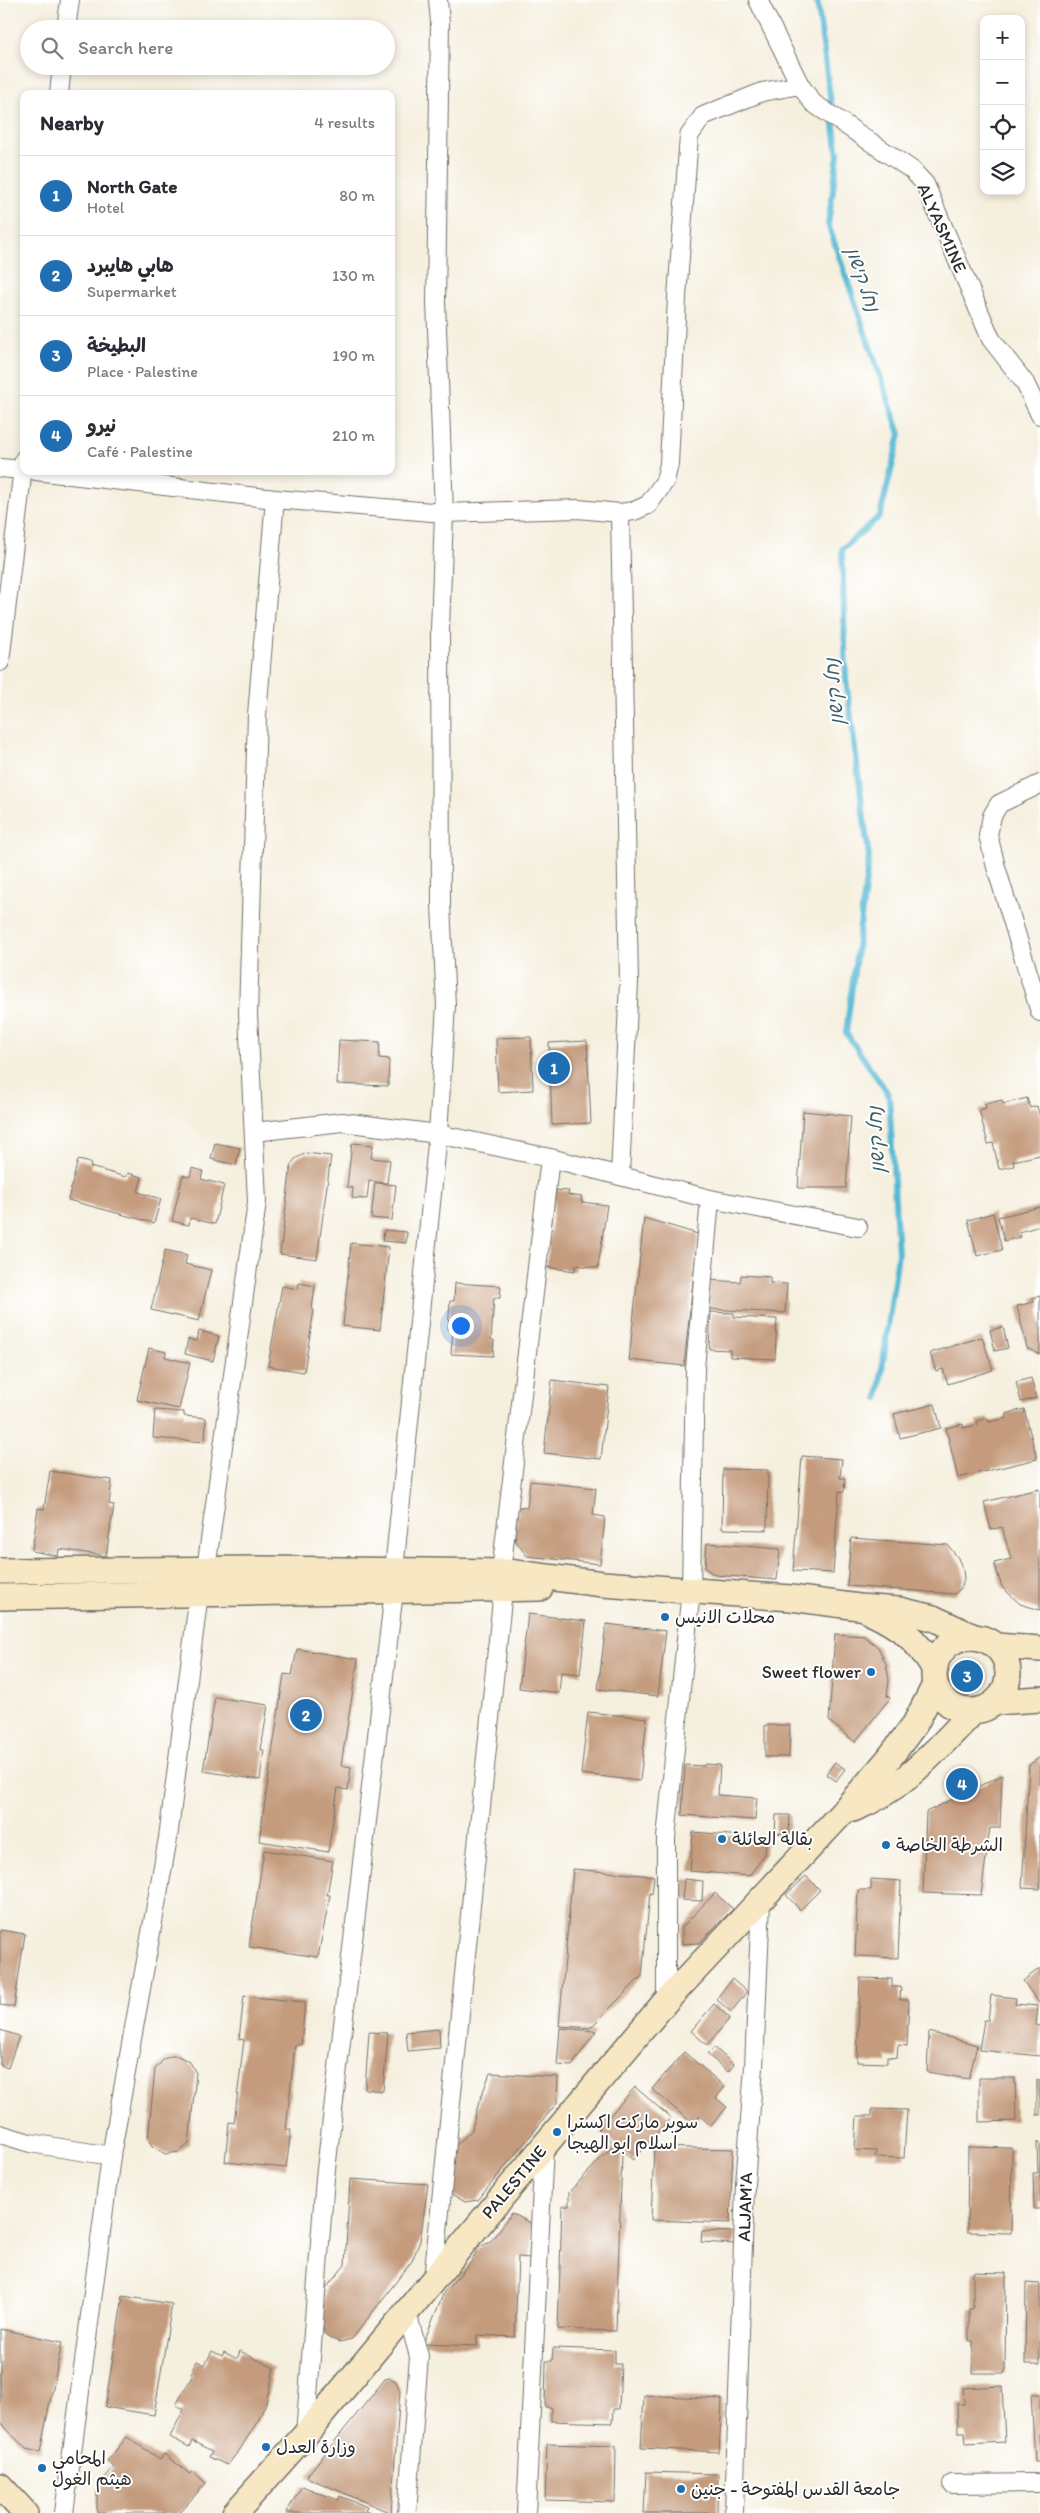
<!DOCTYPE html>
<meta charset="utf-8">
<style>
:root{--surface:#fff;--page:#f7f7f7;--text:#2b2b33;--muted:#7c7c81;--line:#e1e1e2;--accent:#1f6fb2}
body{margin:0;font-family:Itim,"Playpen Sans Arabic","Playpen Sans Hebrew",sans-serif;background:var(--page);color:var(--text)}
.controls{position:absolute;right:15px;top:15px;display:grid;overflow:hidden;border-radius:10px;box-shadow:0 2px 8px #0003}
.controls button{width:45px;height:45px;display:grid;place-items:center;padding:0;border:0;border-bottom:1px solid var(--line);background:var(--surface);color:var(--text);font:25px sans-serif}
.you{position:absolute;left:460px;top:1325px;width:18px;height:18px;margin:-12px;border:4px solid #fff;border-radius:50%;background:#1a73e8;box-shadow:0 0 0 8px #1a73e833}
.badge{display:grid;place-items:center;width:32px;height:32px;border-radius:50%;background:var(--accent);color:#fff;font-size:16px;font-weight:700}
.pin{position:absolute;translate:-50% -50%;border:2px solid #fff;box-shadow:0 1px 5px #0006}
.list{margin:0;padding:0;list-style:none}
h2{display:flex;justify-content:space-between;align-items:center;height:65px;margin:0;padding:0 20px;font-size:21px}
h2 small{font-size:16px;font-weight:400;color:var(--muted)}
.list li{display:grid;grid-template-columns:32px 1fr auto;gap:15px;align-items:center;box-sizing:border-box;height:80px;padding:0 20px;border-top:1px solid var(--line)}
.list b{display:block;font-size:19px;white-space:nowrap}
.list p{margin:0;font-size:16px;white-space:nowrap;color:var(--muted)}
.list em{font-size:16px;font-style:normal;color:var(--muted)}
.icon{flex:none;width:28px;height:28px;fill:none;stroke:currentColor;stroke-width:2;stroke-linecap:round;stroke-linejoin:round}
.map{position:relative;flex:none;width:1040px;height:2513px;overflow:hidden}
.search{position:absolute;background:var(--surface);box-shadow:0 2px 8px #0003;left:20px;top:20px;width:375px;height:55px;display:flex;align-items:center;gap:12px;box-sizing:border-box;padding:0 18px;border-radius:28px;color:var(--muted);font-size:19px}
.panel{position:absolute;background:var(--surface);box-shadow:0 2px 8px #0003;left:20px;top:90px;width:375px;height:385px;border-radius:10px}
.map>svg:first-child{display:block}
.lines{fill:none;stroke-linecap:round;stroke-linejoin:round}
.stream{stroke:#56b9d4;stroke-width:6}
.building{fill:#c49b7d}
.street-casing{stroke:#72706a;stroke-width:20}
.secondary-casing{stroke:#72706a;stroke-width:28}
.street{stroke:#fff;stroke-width:18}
.secondary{stroke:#f7e8c3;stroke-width:25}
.poi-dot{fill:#1f6fb2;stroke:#fff;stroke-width:2}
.labels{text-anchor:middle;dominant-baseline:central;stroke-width:4;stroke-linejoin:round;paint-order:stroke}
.street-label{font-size:18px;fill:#2b2b2b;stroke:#fff}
.poi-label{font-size:18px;fill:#2b2b2b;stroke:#fff;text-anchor:start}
.water-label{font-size:19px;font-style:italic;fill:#3a5d66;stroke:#fff}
</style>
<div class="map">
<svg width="1040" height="2513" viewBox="0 0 1040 2513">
<rect width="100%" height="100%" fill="#fff"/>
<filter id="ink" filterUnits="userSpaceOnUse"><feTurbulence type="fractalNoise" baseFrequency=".02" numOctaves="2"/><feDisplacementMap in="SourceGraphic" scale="10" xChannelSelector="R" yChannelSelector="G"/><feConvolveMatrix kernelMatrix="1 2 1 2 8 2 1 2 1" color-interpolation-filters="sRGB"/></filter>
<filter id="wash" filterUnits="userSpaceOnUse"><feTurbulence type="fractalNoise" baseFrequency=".0096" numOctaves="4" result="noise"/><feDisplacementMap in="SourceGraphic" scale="20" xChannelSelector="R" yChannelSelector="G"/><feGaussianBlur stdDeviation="1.12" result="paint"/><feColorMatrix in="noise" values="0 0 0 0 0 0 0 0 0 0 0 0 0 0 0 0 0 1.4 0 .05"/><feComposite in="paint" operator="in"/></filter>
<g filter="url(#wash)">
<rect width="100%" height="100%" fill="#f5efde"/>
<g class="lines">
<polyline class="stream" points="817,0 838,155 828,224 900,434 880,516 842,549 846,679 869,857 846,1033 889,1095 898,1254 878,1398"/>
</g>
<g id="blocks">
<g class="building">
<polygon points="531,1037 533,1090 498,1092 496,1038"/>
<polygon points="339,1040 380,1042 379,1058 389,1059 388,1086 337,1084"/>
<polygon points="587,1041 591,1123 552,1125 549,1043"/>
<polygon points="1027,1098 1030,1108 1037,1106 1040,1117 1040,1155 1013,1161 1014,1166 999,1169 993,1143 988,1144 979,1110 986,1108 985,1104 1002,1100 1003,1104"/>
<polygon points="803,1111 851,1116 846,1188 798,1188"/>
<polygon points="215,1143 240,1148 236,1165 211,1159"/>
<polygon points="352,1143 373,1145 371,1158 390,1160 387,1183 369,1181 367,1199 352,1198 353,1188 347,1187"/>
<polygon points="306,1153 331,1156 317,1259 280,1254 291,1165 295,1159"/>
<polygon points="78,1160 91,1163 90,1167 126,1177 128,1173 142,1177 138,1192 161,1199 154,1223 68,1200"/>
<polygon points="192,1168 203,1171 201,1179 224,1185 215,1224 190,1218 189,1225 172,1221 183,1175 190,1177"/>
<polygon points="375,1183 396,1185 392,1220 371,1218"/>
<polygon points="556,1190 569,1191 568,1195 582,1197 581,1202 607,1205 598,1268 576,1265 575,1271 546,1267"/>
<polygon points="1040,1207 1040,1226 1019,1232 1021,1237 1004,1241 998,1217"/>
<polygon points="993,1213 1002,1250 977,1256 968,1220"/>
<polygon points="644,1218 698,1234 684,1366 629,1360"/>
<polygon points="384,1230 407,1232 406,1243 383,1241"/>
<polygon points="351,1243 389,1247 380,1330 343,1326"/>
<polygon points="165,1250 187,1255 185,1264 211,1270 199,1321 151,1310"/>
<polygon points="741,1275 770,1277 770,1283 787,1284 785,1313 708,1309 709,1280 740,1282"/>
<polygon points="299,1283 315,1286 312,1309 314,1310 304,1372 268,1366 282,1286 298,1289"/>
<polygon points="455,1283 501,1286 500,1298 494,1298 491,1340 494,1340 493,1356 451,1354 453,1330 448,1330 450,1301 454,1301"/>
<polygon points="1040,1296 1040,1352 1039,1354 1027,1348 1017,1306 1034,1302 1032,1298"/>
<polygon points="711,1312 734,1313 734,1317 777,1319 775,1359 730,1357 730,1350 709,1349"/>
<polygon points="1003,1327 1008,1348 995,1351 990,1330"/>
<polygon points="199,1331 219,1336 213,1361 185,1354 188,1339 197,1341"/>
<polygon points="982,1337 993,1370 948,1384 943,1369 936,1371 930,1353"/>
<polygon points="149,1348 166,1352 165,1357 190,1363 179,1409 137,1400"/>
<polygon points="1031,1378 1036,1398 1021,1402 1016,1382"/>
<polygon points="552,1380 609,1387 601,1459 544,1453"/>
<polygon points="935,1404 941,1428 900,1438 894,1414"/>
<polygon points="1024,1409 1037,1459 958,1478 946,1428 963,1424 963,1428 978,1425 977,1421 988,1418 989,1422 1007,1418 1006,1414"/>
<polygon points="155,1410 184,1412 184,1416 206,1418 205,1442 153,1438"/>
<polygon points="802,1456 842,1459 840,1478 845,1478 844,1492 839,1491 833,1573 793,1571"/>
<polygon points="723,1469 768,1470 767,1530 722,1529"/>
<polygon points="50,1471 112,1480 109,1504 114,1505 106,1556 59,1549 58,1556 32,1551 38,1508 44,1509"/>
<polygon points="530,1481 596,1488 593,1515 605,1517 600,1564 527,1556 515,1540 518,1507 527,1508"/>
<polygon points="1039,1489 1040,1493 1040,1610 1020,1604 1002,1587 994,1563 1011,1559 1002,1527 991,1530 984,1502"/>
<polygon points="851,1538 948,1545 958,1558 963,1570 964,1579 962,1587 955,1594 847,1586"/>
<polygon points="707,1543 780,1549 777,1580 715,1575 705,1568"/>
<polygon points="528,1614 586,1621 580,1674 561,1672 559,1693 519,1688"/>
<polygon points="606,1624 666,1631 658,1696 598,1689"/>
<polygon points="835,1634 864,1636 878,1647 886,1664 889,1680 887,1696 890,1698 855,1742 829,1721"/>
<polygon points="297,1649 358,1659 341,1765 351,1767 348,1790 338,1788 328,1852 259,1841 284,1674 292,1675"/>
<polygon points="215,1697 268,1705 261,1750 264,1750 260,1780 203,1771"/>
<polygon points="588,1712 647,1718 640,1781 581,1774"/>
<polygon points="765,1725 790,1725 789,1757 765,1757"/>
<polygon points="1040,1757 1040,1889 1022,1888 1029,1765"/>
<polygon points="835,1762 845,1769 836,1781 826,1774"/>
<polygon points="705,1764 720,1765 718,1795 757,1798 755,1820 682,1815 685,1765 704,1766"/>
<polygon points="1002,1775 1000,1828 990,1828 981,1895 923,1893 926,1812"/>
<polygon points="776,1815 790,1815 789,1834 775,1833"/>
<polygon points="693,1832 766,1838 765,1854 749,1876 690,1871"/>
<polygon points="264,1850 333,1861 327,1895 330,1895 318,1957 249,1947"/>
<polygon points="573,1869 654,1876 652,1894 650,1893 642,1976 590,2028 559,2026"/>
<polygon points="806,1876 820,1890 800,1910 786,1895"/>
<polygon points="684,1879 703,1881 702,1901 682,1900"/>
<polygon points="871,1879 901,1881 898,1958 855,1956 858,1890 871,1890"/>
<polygon points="715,1893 733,1909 699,1943 682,1944 682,1927"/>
<polygon points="0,1930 25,1934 14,2007 0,2005"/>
<polygon points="1040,1968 1040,2004 1023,1981"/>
<polygon points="860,1978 892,1979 892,1987 901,1987 900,2000 909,2000 907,2046 898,2045 897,2058 887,2057 887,2063 857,2062"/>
<polygon points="732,1979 747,1992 731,2012 716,1999"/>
<polygon points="991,1995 1016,1998 1015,2004 1038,2006 1036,2025 1040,2026 1040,2056 979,2050 984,2020 988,2020"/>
<polygon points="244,1996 305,2002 301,2045 295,2045 286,2130 291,2130 286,2168 225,2162 229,2122 234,2123 244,2040 239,2039"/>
<polygon points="714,2004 730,2018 707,2045 691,2031"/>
<polygon points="560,2028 596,2031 572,2066 557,2065"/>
<polygon points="439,2029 440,2048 408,2051 406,2032"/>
<polygon points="0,2030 19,2036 8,2068 0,2065"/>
<polygon points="369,2032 388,2033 383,2091 365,2089"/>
<polygon points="929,2032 977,2045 969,2079 927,2072"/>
<polygon points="714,2047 734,2065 728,2072 707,2054"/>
<polygon points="684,2052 725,2087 716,2098 727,2107 711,2126 700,2116 693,2124 652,2089"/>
<polygon points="171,2056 178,2056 190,2062 196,2073 189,2144 179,2152 165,2154 152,2146 148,2139 155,2069 164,2059"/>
<polygon points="490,2073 558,2077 557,2103 478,2200 465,2202 448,2192 445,2156 472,2130 476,2111"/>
<polygon points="979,2078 1015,2078 1016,2121 979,2122"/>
<rect x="1037" y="2080" width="3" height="35"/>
<polygon points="635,2087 671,2118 633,2160 598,2129"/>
<polygon points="872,2109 907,2110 904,2158 875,2157 876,2151 855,2150 857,2116 872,2116"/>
<polygon points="1037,2143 1040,2143 1040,2209 1034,2209 1033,2173 1038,2173"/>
<polygon points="612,2147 622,2154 616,2331 558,2329 562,2206 569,2206 569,2192"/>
<polygon points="654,2147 733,2149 730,2223 651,2220"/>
<polygon points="968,2147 1012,2148 1011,2233 967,2232"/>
<polygon points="350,2179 428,2184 420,2241 412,2261 352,2339 340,2342 329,2338 325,2334 321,2322 326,2288 345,2265"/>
<polygon points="512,2213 532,2224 530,2258 518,2257 515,2337 477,2335 477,2346 423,2344 444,2292 472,2261 478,2248 490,2242"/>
<polygon points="702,2231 735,2232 734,2244 701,2242"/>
<polygon points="973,2272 1006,2273 1005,2373 973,2373 973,2341 969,2341 969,2309 973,2309"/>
<polygon points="1026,2283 1040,2284 1040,2364 1025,2364"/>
<polygon points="123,2296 172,2304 154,2415 105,2407"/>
<polygon points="0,2329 62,2342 40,2452 26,2449 0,2422"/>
<polygon points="553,2348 615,2350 615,2364 621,2364 619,2409 614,2409 613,2423 551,2421 551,2407 545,2407 546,2361 552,2361"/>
<polygon points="212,2351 222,2356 224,2352 237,2359 240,2351 274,2368 266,2403 259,2419 239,2451 227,2465 209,2457 212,2451 192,2441 189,2447 170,2437 184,2409 176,2405 193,2375 191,2374 197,2361 205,2365"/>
<polygon points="390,2378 396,2381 400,2391 391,2513 306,2477 385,2379"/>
<polygon points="1002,2386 1005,2442 966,2444 965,2432 958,2432 957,2404 964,2404 963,2388"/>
<polygon points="1031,2394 1040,2394 1040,2462 1035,2462"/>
<polygon points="644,2395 722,2399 719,2452 641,2448"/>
<polygon points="127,2437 160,2459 164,2454 190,2474 192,2471 206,2483 179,2513 97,2513 97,2491 102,2481 114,2467 107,2461"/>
<polygon points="547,2444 616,2446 615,2502 545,2500"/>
<polygon points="646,2472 718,2474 717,2513 644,2513"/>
<polygon points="302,2486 338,2500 340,2496 367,2507 365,2511 370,2513 286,2513"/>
</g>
</g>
</g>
<g filter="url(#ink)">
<use href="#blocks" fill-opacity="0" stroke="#72706a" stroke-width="1"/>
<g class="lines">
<defs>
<g id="street">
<polyline points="758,0 800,85 813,103 912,170 925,184 991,339 1025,383 1040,415"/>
<polyline points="66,29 70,0"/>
<polyline points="59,94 62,66"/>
<polyline points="0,468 24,470"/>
<polyline points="36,471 275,499 444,513 578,509 620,513 634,511 648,505 665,481 669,464 677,297 689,136 703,116 762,92 800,85"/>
<polyline points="0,662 24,459"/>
<polyline points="1040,784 999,804 992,816 988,835 996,867 1040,1012"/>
<polyline points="254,1132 342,1122 438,1134 550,1158 710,1199 858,1227"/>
<polyline points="620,1176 629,982 620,513"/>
<polyline points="501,1572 550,1158"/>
<polyline points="666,2001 666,1838 691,1590 695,1369 710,1199"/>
<polyline points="0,2134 30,2143 111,2156"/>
<polyline points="433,2280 503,1590"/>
<polyline points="305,2435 325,2178 394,1591 394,1570 438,1134 446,1005 441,905 440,631 444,513 436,302 440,23 438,0"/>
<polyline points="952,2484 1040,2483"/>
<polyline points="64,2513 111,2156 168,1838 199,1593 206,1569 257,1202 248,1014 257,715 275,499"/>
<polyline points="407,2513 419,2356 407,2313"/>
<polyline points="526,2513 544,2146"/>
<polyline points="734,2513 745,2184 754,2067 761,1901"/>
</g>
<g id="secondary">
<polyline points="0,1571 263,1569 507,1572 603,1584 791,1598 859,1607 899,1610 933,1618 974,1637"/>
<polyline points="0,1597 540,1588"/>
<path d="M 870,1612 C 902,1627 916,1639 935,1669"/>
<circle cx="971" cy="1674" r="37"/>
<polyline points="996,1646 1040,1649"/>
<polyline points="996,1702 1040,1699"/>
<path d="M 853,1809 C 902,1791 938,1748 973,1712"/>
<polyline points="0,2486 25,2513"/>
<polyline points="235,2513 305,2435 544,2146 666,2001 841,1814 887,1761 915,1724 935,1685"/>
</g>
</defs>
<use href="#street" class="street-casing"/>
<use href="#secondary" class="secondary-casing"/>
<use href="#street" class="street"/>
<use href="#secondary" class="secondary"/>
</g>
</g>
<g class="poi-dot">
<circle cx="665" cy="1617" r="5"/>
<circle cx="871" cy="1672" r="5"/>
<circle cx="722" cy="1839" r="5"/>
<circle cx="886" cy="1845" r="5"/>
<circle cx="557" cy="2132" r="5"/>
<circle cx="266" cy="2447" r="5"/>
<circle cx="42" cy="2468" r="5"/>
<circle cx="681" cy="2489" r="5"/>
</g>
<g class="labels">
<g class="street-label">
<text transform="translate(942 228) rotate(66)">ALYASMINE</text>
<text transform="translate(514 2182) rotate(-50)">PALESTINE</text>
<text transform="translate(745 2207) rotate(-88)">ALJAM'A</text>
</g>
<g class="poi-label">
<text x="675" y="1617">محلات الانيس</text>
<text x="861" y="1672" text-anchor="end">Sweet flower</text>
<text x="732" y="1839">بقالة العائلة</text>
<text x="896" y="1845">الشرطة الخاصة</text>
<text x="567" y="2122">سوبر ماركت اكسترا<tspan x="567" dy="21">اسلام ابو الهيجا</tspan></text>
<text x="276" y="2447">وزارة العدل</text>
<text x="52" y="2458">المحامي<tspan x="52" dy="21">هيثم الغول</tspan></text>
<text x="691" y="2489">جامعة القدس المفتوحة - جنين</text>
</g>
<g class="water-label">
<text transform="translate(863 279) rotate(71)">נחל קישון</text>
<text transform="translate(834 692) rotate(-95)">נחל קישון</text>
<text transform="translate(876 1140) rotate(-93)">נחל קישון</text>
</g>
</g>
</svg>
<div class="controls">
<button>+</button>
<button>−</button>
<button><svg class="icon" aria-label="locate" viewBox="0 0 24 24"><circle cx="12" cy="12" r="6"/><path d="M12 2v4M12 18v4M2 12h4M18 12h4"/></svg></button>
<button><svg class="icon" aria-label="layers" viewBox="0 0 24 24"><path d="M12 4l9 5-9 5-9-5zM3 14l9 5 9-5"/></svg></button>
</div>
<div class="you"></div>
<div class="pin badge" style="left:554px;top:1068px">1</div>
<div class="pin badge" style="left:306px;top:1715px">2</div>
<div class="pin badge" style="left:967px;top:1676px">3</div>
<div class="pin badge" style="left:962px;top:1784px">4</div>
<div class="search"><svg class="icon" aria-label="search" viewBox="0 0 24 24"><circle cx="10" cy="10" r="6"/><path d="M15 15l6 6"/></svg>Search here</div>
<section class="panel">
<h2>Nearby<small>4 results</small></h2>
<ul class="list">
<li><span class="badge">1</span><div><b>North Gate</b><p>Hotel</p></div><em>80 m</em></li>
<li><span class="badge">2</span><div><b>هابي هايبرد</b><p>Supermarket</p></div><em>130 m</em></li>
<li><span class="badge">3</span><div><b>البطيخة</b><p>Place · Palestine</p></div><em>190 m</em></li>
<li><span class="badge">4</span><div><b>نيرو</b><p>Café · Palestine</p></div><em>210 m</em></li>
</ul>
</section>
</div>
